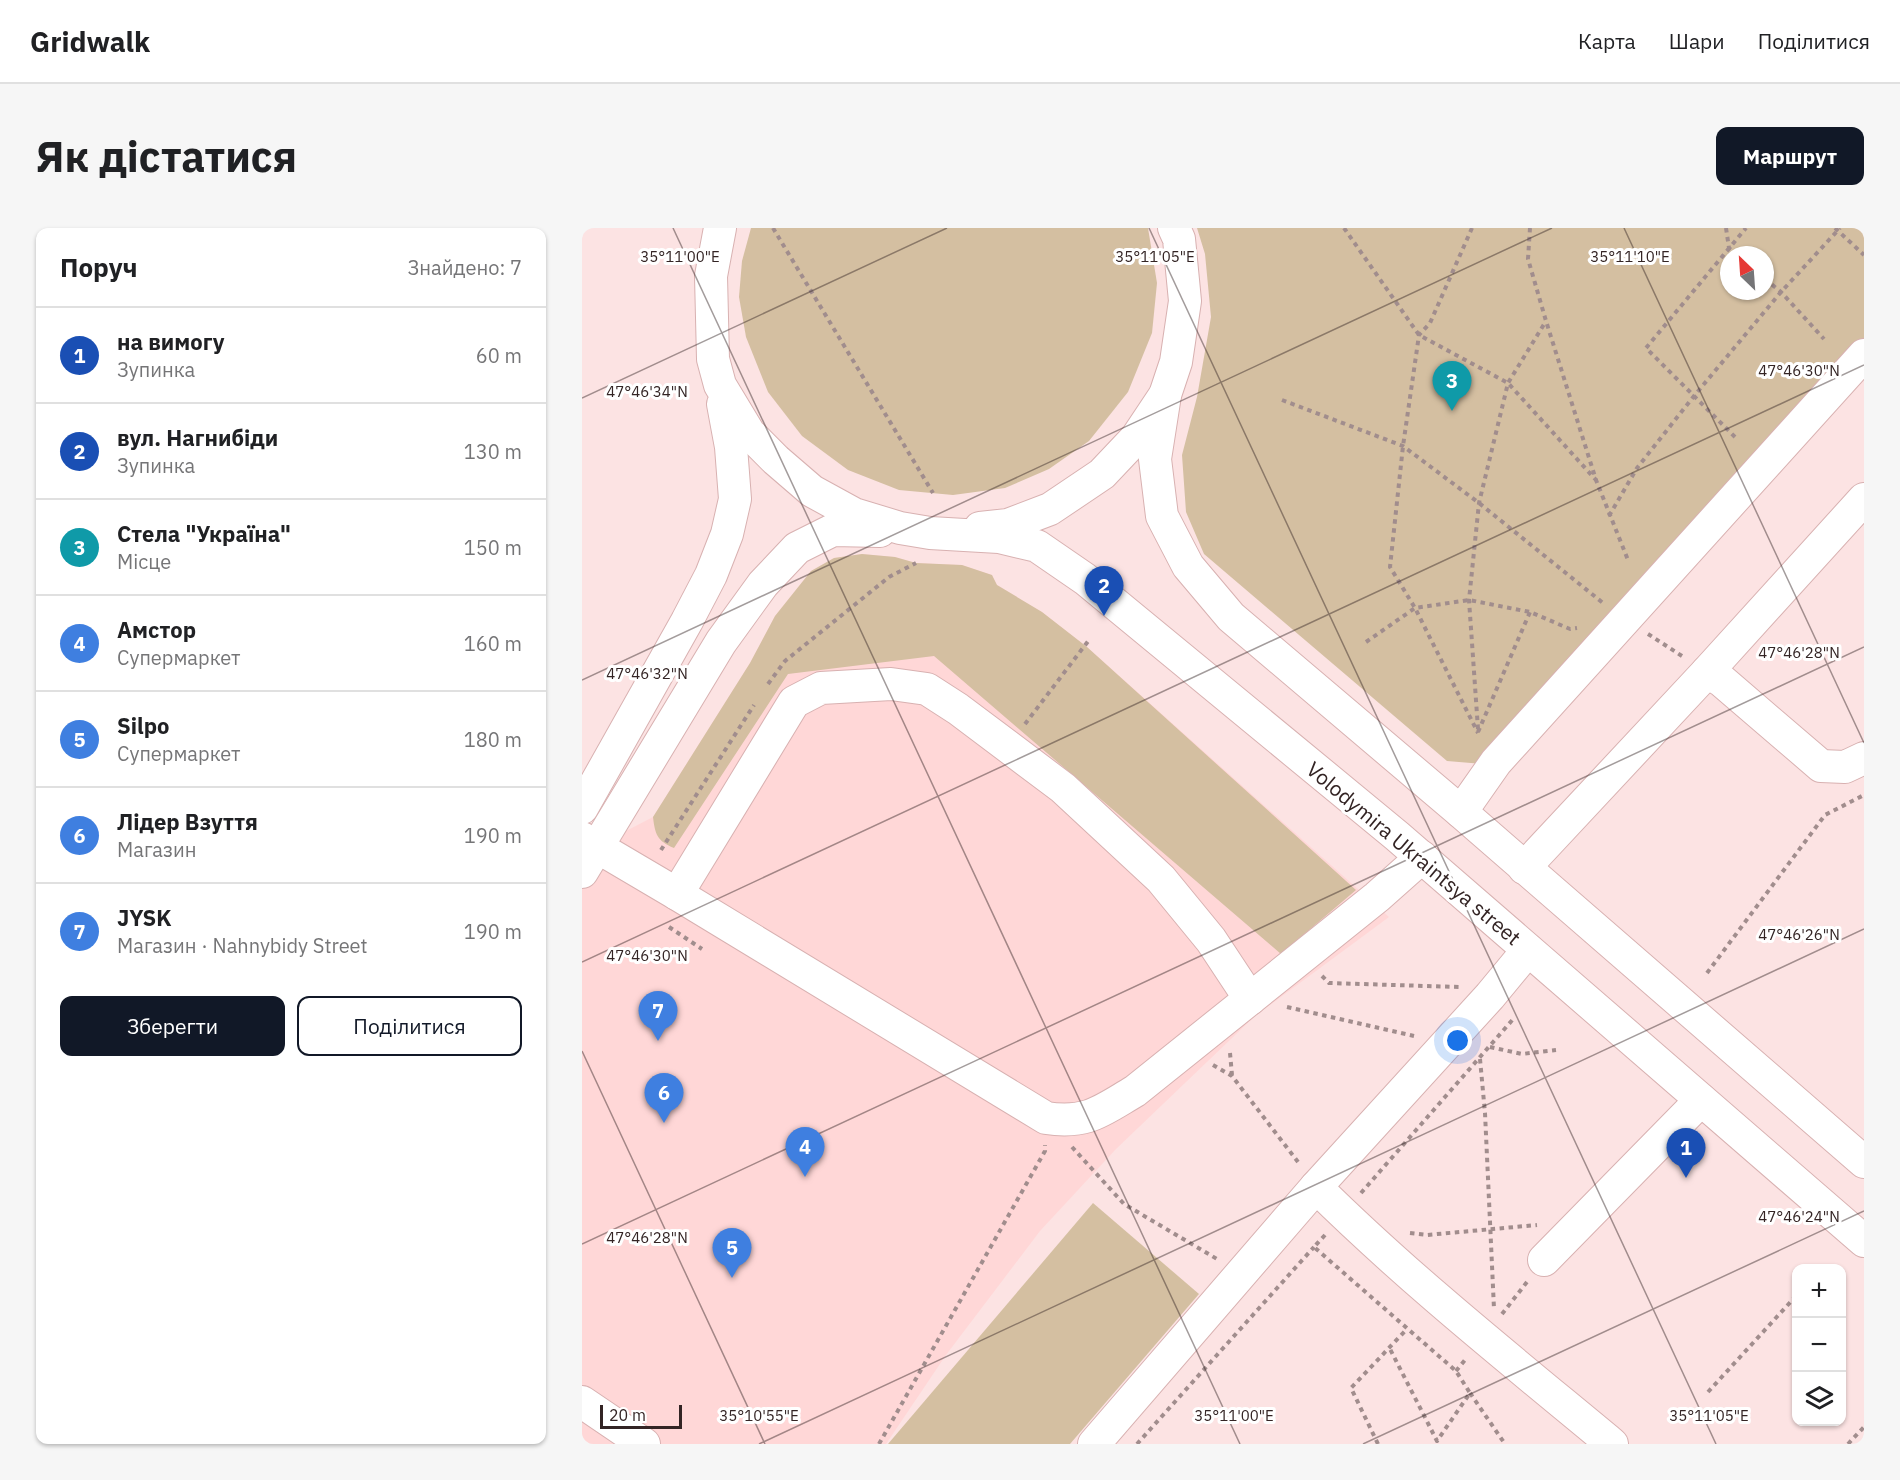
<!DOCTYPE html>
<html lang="uk">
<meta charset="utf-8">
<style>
:root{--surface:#fff;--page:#f6f6f6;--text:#202124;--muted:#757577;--line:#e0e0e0;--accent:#111827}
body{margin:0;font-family:"IBM Plex Sans",sans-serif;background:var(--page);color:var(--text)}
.controls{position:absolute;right:18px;bottom:18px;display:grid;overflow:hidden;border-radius:12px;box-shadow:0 2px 4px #0004}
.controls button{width:54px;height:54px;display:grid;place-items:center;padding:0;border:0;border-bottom:2px solid var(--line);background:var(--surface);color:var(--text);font:30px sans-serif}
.compass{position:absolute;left:1138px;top:18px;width:54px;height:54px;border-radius:50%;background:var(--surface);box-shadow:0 2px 4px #0004;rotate:335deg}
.scale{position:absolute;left:18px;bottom:15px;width:82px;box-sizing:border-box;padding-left:6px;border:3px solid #332424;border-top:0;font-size:16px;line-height:21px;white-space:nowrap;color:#332424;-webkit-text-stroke:4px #fff;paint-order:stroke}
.you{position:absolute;left:876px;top:813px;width:21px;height:21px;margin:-15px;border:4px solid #fff;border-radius:50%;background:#1a73e8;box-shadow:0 0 0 9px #1a73e833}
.badge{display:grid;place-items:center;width:39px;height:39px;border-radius:50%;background:var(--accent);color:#fff;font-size:20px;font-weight:700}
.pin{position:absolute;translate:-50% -50px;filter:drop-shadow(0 2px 3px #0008)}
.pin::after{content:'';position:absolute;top:32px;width:21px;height:18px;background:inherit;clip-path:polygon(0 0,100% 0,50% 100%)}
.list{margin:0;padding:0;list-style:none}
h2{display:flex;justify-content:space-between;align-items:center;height:78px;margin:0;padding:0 24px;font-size:26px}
h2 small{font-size:20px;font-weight:400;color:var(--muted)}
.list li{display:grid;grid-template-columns:39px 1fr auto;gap:18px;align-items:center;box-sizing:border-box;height:96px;padding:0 24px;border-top:2px solid var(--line)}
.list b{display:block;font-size:22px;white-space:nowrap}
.list p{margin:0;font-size:20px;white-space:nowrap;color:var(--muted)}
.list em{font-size:20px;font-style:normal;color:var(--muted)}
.actions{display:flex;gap:12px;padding:18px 24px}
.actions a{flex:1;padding:14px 0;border:2px solid var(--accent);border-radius:12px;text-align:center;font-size:21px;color:var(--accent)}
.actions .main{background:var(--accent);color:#fff}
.icon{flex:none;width:33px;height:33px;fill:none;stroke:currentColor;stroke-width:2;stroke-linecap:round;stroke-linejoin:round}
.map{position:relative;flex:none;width:1282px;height:1216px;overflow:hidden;border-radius:12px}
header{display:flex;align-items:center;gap:36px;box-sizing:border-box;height:84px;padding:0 30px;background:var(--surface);border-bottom:2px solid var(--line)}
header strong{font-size:28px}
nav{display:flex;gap:33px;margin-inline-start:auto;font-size:21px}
.intro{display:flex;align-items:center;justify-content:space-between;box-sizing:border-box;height:144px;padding:0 36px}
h1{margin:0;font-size:42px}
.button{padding:15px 27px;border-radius:12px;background:var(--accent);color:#fff;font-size:21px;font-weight:700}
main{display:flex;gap:36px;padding:0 36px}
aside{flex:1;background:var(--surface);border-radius:12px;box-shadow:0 2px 4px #0004}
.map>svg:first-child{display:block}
.built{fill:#ffd7d7}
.green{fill:#d4bfa1;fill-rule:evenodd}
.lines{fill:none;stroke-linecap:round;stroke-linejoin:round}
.minor-casing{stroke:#d8b1b1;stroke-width:34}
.path{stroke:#a18d8d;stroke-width:4;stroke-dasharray:4.5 4.5;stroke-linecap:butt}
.minor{stroke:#fff;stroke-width:32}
.ticks{fill:none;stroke:#332424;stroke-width:1.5;stroke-opacity:0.45}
.labels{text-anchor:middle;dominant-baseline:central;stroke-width:6;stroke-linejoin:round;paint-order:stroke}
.street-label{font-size:21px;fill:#332424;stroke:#fff}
.ticks-label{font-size:15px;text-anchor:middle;fill:#332424;stroke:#fff;stroke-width:6;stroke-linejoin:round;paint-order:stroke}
</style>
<header>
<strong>Gridwalk</strong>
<nav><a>Карта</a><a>Шари</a><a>Поділитися</a></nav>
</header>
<div class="intro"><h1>Як дістатися</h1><a class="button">Маршрут</a></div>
<main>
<aside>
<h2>Поруч<small>Знайдено: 7</small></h2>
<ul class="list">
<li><span class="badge" style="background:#1a4fb4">1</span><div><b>на вимогу</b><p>Зупинка</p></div><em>60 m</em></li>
<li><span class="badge" style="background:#1a4fb4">2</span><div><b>вул. Нагнибіди</b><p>Зупинка</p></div><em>130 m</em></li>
<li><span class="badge" style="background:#0f9aa8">3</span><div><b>Стела &quot;Україна&quot;</b><p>Місце</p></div><em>150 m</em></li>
<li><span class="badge" style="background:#3f7fe0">4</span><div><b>Амстор</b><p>Супермаркет</p></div><em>160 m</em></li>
<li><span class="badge" style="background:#3f7fe0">5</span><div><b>Silpo</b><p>Супермаркет</p></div><em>180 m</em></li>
<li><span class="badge" style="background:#3f7fe0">6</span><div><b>Лідер Взуття</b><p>Магазин</p></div><em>190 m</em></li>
<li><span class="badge" style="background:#3f7fe0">7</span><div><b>JYSK</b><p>Магазин · Nahnybidy Street</p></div><em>190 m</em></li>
</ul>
<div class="actions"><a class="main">Зберегти</a><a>Поділитися</a></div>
</aside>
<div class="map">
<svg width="1282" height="1216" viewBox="0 0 1282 1216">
<rect width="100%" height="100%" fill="#fce3e3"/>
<polygon class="built" points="280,326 313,329 334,335 380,337 410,347 415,357 460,384 505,419 807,689 673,788 534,921 458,1003 364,1127 304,1216 0,1216 0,623 15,618 71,589 168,435 193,388 229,343 252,330"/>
<g class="green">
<polygon points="169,0 566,0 575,55 570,105 546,164 507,213 467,241 423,260 371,267 317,262 266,242 220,208 186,164 164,109 157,69 160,33"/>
<path d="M 615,0 L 1282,0 L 1282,117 L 901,536 L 865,533 L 622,326 L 604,284 L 600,227 L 615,169 L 629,89 L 623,26 ZM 1147,27 L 1183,27 L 1183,63 L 1147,63 Z"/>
<path d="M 280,326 L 313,329 L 334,335 L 380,337 L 410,347 L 415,357 L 460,384 L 505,419 L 774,662 L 699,726 L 352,428 L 206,446 L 92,620 C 75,613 73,606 71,589 L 168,435 L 193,388 L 229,343 L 252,330 Z"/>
<polygon points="511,975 617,1066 488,1216 306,1216"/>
</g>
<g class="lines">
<defs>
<g id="minor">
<polyline points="138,0 129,48 131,131 138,157 167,205 194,232 230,263 272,286 318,300 348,305 417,309 455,318 503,351 815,608 1282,1013"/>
<polyline points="583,167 573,231 580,288 606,338 649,389 879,584 1282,934"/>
<polyline points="398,300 426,297 468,281 520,246 555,209 583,167 594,134 603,73 597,11 592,0"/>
<polyline points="1125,444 1140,453 1239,538 1263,539 1282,530"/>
<polyline points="0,580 105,393 129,347 145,306 153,271 149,219 141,176"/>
<polyline points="879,584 914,534 1282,127"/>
<path d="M 0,610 L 95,666 L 464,890 C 506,896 519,883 553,863 L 795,669 L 840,629"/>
<polyline points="942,640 1125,444 1282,271"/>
<polyline points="0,644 139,414 181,356 215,320 251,302 298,303"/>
<polyline points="95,666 212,474 239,460 309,456 345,461 376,481 481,560 579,651 629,712 668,771"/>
<path d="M 734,959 C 827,1051 930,1133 1030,1216"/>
<polyline points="962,1032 1119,872"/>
<polyline points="0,1174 62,1216"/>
<polyline points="512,1216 734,959 908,768 946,722"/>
</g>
</defs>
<use href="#minor" class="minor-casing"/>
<g class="path">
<polyline points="191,0 351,265"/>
<polyline points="762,0 837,107 926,155 1014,252"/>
<polyline points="890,0 848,95 837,107 821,218 808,339 833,380 896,505"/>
<polyline points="948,0 946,31 964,93 1014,252 1046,332"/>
<polyline points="1144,0 1147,20 1155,27"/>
<polyline points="1253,0 1282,27"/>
<polyline points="1183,51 1199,64 1242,111"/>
<polyline points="700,172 821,218 897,275 1021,375"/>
<polyline points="1153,209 1064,120 1164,0"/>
<polyline points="1027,288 1055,240 1112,168 1199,64 1258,0"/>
<polyline points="1066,406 1100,428"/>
<polyline points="784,414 833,380 887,372 948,384 988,401 995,400"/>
<polyline points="186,456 203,433 307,349 334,335"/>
<polyline points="443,496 507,412"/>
<polyline points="896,501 887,372 897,275 926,155 964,93"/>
<polyline points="896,504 948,384"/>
<polyline points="79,622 172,477"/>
<polyline points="87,699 120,721"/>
<polyline points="1125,745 1243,587 1282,567"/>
<polyline points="740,748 747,755 877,759"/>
<polyline points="705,779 832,808"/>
<polyline points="908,819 940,826 974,822"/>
<polyline points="648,825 650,847"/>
<polyline points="898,831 903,885 912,1081"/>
<polyline points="631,837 650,848 716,934"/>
<polyline points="490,919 542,976 635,1031"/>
<polyline points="779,965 933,789"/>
<polyline points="828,1005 845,1007 955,997"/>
<polyline points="743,1007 732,1019 874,1143 888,1165 855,1213 807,1119"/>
<polyline points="920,1086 945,1054"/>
<polyline points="874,1143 883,1132"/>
<polyline points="1126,1164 1214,1068"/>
<polyline points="888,1165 923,1216"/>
<polyline points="297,1216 463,923 463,917"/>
<polyline points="555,1216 732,1019"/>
<polyline points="796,1216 769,1160 825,1101"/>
<polyline points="1266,1216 1282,1199"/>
</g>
<use href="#minor" class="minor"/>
</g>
<path class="ticks" d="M 91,0 L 658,1216M 567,0 L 1134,1216M 1042,0 L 1282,515M 0,170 L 365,0M 0,452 L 970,0M 0,734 L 1282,137M 0,823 L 183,1216M 0,1016 L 1282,419M 177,1216 L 1282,701M 781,1216 L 1282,983"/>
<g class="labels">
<g class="street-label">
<text transform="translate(832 625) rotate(40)">Volodymira Ukraintsya street</text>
</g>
</g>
<g class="ticks-label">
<text x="1048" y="34">35°11'10"E</text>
<text x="98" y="34">35°11'00"E</text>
<text x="573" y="34">35°11'05"E</text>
<text x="1217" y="148">47°46'30"N</text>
<text x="65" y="169">47°46'34"N</text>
<text x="1217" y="430">47°46'28"N</text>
<text x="65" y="451">47°46'32"N</text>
<text x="1217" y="712">47°46'26"N</text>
<text x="65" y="733">47°46'30"N</text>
<text x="1217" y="994">47°46'24"N</text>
<text x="65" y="1015">47°46'28"N</text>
<text x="177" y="1193">35°10'55"E</text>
<text x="652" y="1193">35°11'00"E</text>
<text x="1127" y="1193">35°11'05"E</text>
</g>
</svg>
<div class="controls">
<button>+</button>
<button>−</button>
<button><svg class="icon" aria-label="layers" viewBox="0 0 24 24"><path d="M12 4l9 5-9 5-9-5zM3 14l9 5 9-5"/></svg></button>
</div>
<svg class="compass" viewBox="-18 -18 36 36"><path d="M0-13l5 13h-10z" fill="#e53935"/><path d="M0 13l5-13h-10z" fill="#757577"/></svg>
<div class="scale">20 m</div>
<div class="you"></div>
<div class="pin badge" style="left:1104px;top:950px;background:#1a4fb4">1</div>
<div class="pin badge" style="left:522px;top:388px;background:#1a4fb4">2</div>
<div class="pin badge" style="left:870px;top:183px;background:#0f9aa8">3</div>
<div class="pin badge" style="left:223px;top:949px;background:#3f7fe0">4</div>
<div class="pin badge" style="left:150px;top:1050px;background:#3f7fe0">5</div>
<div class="pin badge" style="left:82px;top:895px;background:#3f7fe0">6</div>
<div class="pin badge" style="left:76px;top:813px;background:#3f7fe0">7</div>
</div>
</main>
